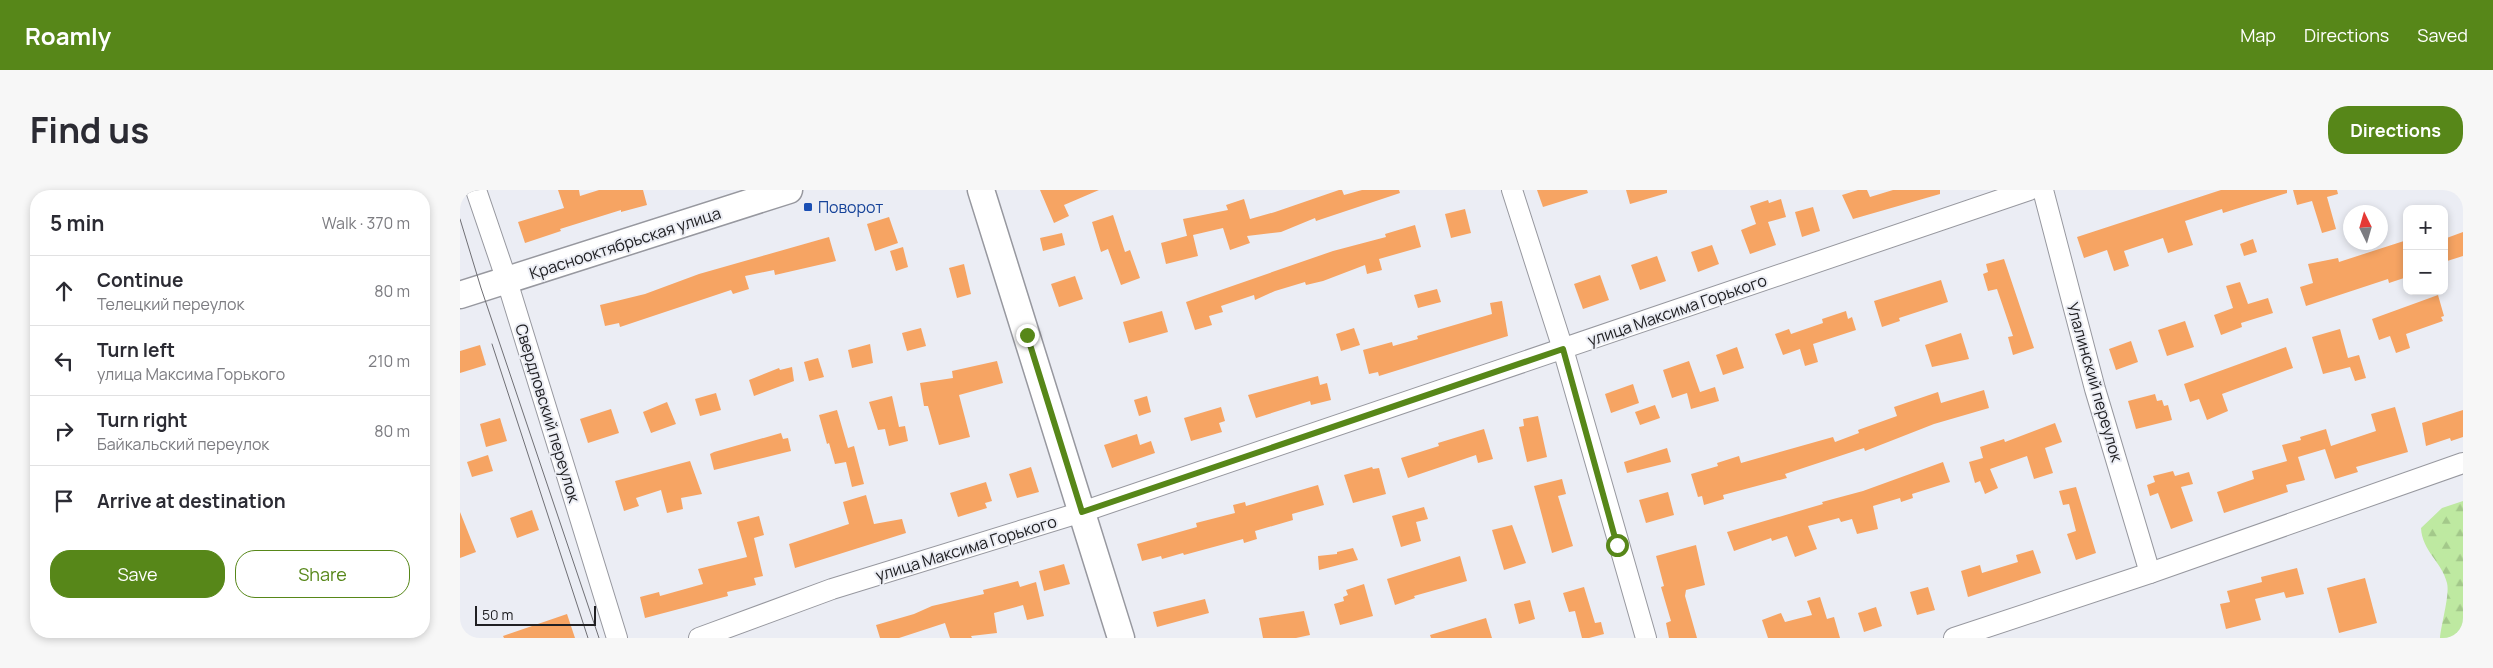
<!DOCTYPE html>
<meta charset="utf-8">
<style>
:root{--surface:#fff;--page:#f7f7f7;--text:#2b2b33;--muted:#7c7c81;--line:#e1e1e2;--accent:#578719}
body{margin:0;font-family:Manrope,sans-serif;background:var(--page);color:var(--text)}
.controls{position:absolute;right:15px;top:15px;display:grid;overflow:hidden;border-radius:10px;box-shadow:0 2px 8px #0003}
.controls button{width:45px;height:45px;display:grid;place-items:center;padding:0;border:0;border-bottom:1px solid var(--line);background:var(--surface);color:var(--text);font:25px sans-serif}
.compass{position:absolute;left:1883px;top:15px;width:45px;height:45px;border-radius:50%;background:var(--surface);box-shadow:0 2px 8px #0003;rotate:355deg}
.scale{position:absolute;left:15px;bottom:12px;width:121px;box-sizing:border-box;padding-left:5px;border:2px solid #202023;border-top:0;font-size:14px;line-height:18px;white-space:nowrap;color:#202023;-webkit-text-stroke:4px #ebedf4;paint-order:stroke}
.stop{position:absolute;width:15px;height:15px;margin:-11px;border:4px solid #578719;border-radius:50%;background:#fff}
.stop.end{background:#578719;border-color:#fff;box-shadow:0 1px 5px #0008}
.list{margin:0;padding:0;list-style:none}
h2{display:flex;justify-content:space-between;align-items:center;height:65px;margin:0;padding:0 20px;font-size:21px}
h2 small{font-size:16px;font-weight:400;color:var(--muted)}
.list li{display:grid;grid-template-columns:32px 1fr auto;gap:15px;align-items:center;box-sizing:border-box;height:70px;padding:0 20px;border-top:1px solid var(--line)}
.list b{display:block;font-size:19px;white-space:nowrap}
.list p{margin:0;font-size:16px;white-space:nowrap;color:var(--muted)}
.list em{font-size:16px;font-style:normal;color:var(--muted)}
.actions{display:flex;gap:10px;padding:15px 20px}
.actions a{flex:1;padding:11px 0;border:1px solid var(--accent);border-radius:20px;text-align:center;font-size:18px;color:var(--accent)}
.actions .main{background:var(--accent);color:#fff}
.icon{flex:none;width:28px;height:28px;fill:none;stroke:currentColor;stroke-width:2;stroke-linecap:round;stroke-linejoin:round}
.map{position:relative;flex:none;width:2003px;height:448px;overflow:hidden;border-radius:20px}
header{display:flex;align-items:center;gap:30px;box-sizing:border-box;height:70px;padding:0 25px;background:var(--accent);color:#fff}
header strong{font-size:24px}
nav{display:flex;gap:28px;margin-inline-start:auto;font-size:18px}
.intro{display:flex;align-items:center;justify-content:space-between;box-sizing:border-box;height:120px;padding:0 30px}
h1{margin:0;font-size:35px}
.button{padding:12px 22px;border-radius:20px;background:var(--accent);color:#fff;font-size:18px;font-weight:700}
main{display:flex;gap:30px;padding:0 30px}
aside{flex:1;background:var(--surface);border-radius:20px;box-shadow:0 2px 8px #0003}
.map>svg:first-child{display:block}
.forest{fill:url(#forest-firs)}
.building{fill:#f6a463}
.lines{fill:none;stroke-linecap:round;stroke-linejoin:round}
.minor-casing{stroke:#97989f;stroke-width:22}
.major-casing{stroke:#97989f;stroke-width:29}
.minor{stroke:#fff;stroke-width:20}
.major{stroke:#fff;stroke-width:26}
.tram{stroke:#6f6f74;stroke-width:1}
.route{stroke:#578719;stroke-width:6}
.transit-dot{fill:#1a4fb4;stroke:#ebedf4;stroke-width:2}
.labels{text-anchor:middle;dominant-baseline:central;stroke-width:4;stroke-linejoin:round;paint-order:stroke}
.transit-label{font-size:16px;fill:#164399;stroke:#ebedf4;text-anchor:start}
.street-label{font-size:16px;fill:#202023;stroke:#ebedf4}
</style>
<header>
<strong>Roamly</strong>
<nav><a>Map</a><a>Directions</a><a>Saved</a></nav>
</header>
<div class="intro"><h1>Find us</h1><a class="button">Directions</a></div>
<main>
<aside>
<h2>5 min<small>Walk · 370 m</small></h2>
<ul class="list">
<li><svg class="icon" aria-label="ahead" viewBox="0 0 24 24"><path d="M12 20V5M6 11l6-6 6 6"/></svg><div><b>Continue</b><p>Телецкий переулок</p></div><em>80 m</em></li>
<li><svg class="icon" aria-label="left" viewBox="0 0 24 24"><path d="M17 20v-9H6M10 6l-5 5 5 5"/></svg><div><b>Turn left</b><p>улица Максима Горького</p></div><em>210 m</em></li>
<li><svg class="icon" aria-label="right" viewBox="0 0 24 24"><path d="M7 20v-9h11M14 6l5 5-5 5"/></svg><div><b>Turn right</b><p>Байкальский переулок</p></div><em>80 m</em></li>
<li><svg class="icon" aria-label="arrive" viewBox="0 0 24 24"><path d="M6 21V4h12l-3 4 3 4H6"/></svg><div><b>Arrive at destination</b></div></li>
</ul>
<div class="actions"><a class="main">Save</a><a>Share</a></div>
</aside>
<div class="map">
<svg width="2003" height="448" viewBox="0 0 2003 448">
<defs>
<pattern id="forest-firs" width="22" height="20" patternUnits="userSpaceOnUse" patternTransform="scale(1.25)"><rect width="22" height="20" fill="#bee9a1"/><path d="M5 1l3.5 6h-7zM16 11l3.5 6h-7z" fill="#a3c88a"/></pattern>
</defs>
<rect width="100%" height="100%" fill="#ebedf4"/>
<path class="forest" d="M 2003,311 L 2003,448 L 1980,448 C 1981,435 1990,404 1987,393 C 1982,372 1962,361 1961,338 L 1982,318 Z"/>
<g class="building">
<polygon points="98,0 119,0 120,6 139,0 183,0 187,15 161,22 161,20 100,39 101,41 65,53 58,32 104,18"/>
<polygon points="580,0 639,0 604,15 609,26 594,33"/>
<polygon points="879,0 882,0 884,5 902,0 939,0 940,3 856,31 855,28 821,42 787,46 790,53 770,60 763,38 733,45 738,66 706,74 701,53 730,45 727,46 723,29 768,20 766,15 784,9 790,29 815,22"/>
<polygon points="1077,0 1127,0 1128,3 1083,17"/>
<polygon points="1166,0 1207,0 1207,3 1170,14"/>
<polygon points="1398,0 1407,0 1410,7 1433,0 1480,0 1480,4 1393,29 1382,5"/>
<polygon points="1761,0 1827,0 1827,3 1763,23 1762,19 1725,31 1733,55 1708,63 1703,48 1664,61 1669,76 1654,81 1647,60 1624,68 1617,47"/>
<polygon points="1833,0 1877,0 1878,4 1867,7 1876,39 1862,43 1852,11 1837,15"/>
<polygon points="1321,9 1326,27 1308,32 1316,55 1290,64 1281,40 1296,34 1290,16 1308,10 1309,13"/>
<polygon points="1353,17 1360,41 1342,47 1335,22"/>
<polygon points="1005,19 1011,43 991,48 985,24"/>
<polygon points="653,25 665,62 670,60 680,88 661,95 648,59 641,62 632,32"/>
<polygon points="429,27 438,53 415,61 407,34"/>
<polygon points="955,35 961,57 919,69 922,80 907,84 905,75 863,91 846,95 845,92 815,101 795,110 794,105 761,116 763,122 749,126 752,135 735,140 726,112 873,61 926,47 925,44"/>
<polygon points="2003,42 2003,66 1984,72 1984,49"/>
<polygon points="602,43 605,55 583,61 580,48"/>
<polygon points="369,47 376,71 315,85 314,80 285,86 289,99 273,104 271,100 160,137 159,133 145,136 140,115 185,104 239,84"/>
<polygon points="1793,49 1797,62 1784,66 1780,54"/>
<polygon points="1947,50 1947,87 1929,93 1928,89 1846,116 1840,97 1853,93 1848,74 1878,68 1879,72"/>
<polygon points="1252,55 1259,74 1238,82 1231,62"/>
<polygon points="443,57 448,77 436,81 430,61"/>
<polygon points="1197,66 1206,91 1180,100 1171,75"/>
<polygon points="1544,69 1574,158 1553,165 1548,147 1553,146 1537,99 1528,101 1523,84 1528,82 1526,74"/>
<polygon points="504,74 511,104 497,108 489,78"/>
<polygon points="1140,85 1149,110 1123,119 1114,94"/>
<polygon points="615,86 623,109 599,117 591,94"/>
<polygon points="1481,90 1488,112 1439,128 1440,131 1422,137 1414,111"/>
<polygon points="1780,92 1788,114 1808,108 1813,123 1781,133 1782,137 1761,145 1754,125 1773,118 1766,96"/>
<polygon points="977,99 981,112 958,118 954,105"/>
<polygon points="1978,105 1984,126 1981,127 1983,131 1946,144 1950,158 1936,163 1930,146 1919,150 1912,129"/>
<polygon points="1042,111 1048,146 919,186 918,182 909,184 903,160 932,152 933,156 958,149 957,146 1032,124 1030,113"/>
<polygon points="702,121 708,142 669,153 663,132"/>
<polygon points="1386,121 1388,129 1392,127 1396,140 1353,154 1358,172 1345,176 1340,159 1323,165 1315,144 1329,139 1331,144 1363,133 1362,129"/>
<polygon points="1725,131 1734,157 1707,166 1698,140"/>
<polygon points="461,138 466,156 447,161 442,143"/>
<polygon points="894,138 900,155 881,161 876,144"/>
<polygon points="1880,139 1888,168 1899,165 1906,188 1895,191 1890,177 1863,184 1852,147"/>
<polygon points="1501,143 1509,169 1472,177 1465,155"/>
<polygon points="1671,151 1678,172 1656,180 1649,159"/>
<polygon points="410,154 413,173 392,178 388,160"/>
<polygon points="20,155 26,175 0,183 0,161"/>
<polygon points="1277,157 1284,178 1263,185 1256,165"/>
<polygon points="1826,157 1833,178 1762,204 1768,221 1747,230 1739,209 1730,212 1724,194"/>
<polygon points="358,168 364,187 349,191 344,172"/>
<polygon points="537,171 543,193 499,205 510,247 479,255 468,216 464,216 460,193 493,188 492,181"/>
<polygon points="1229,171 1240,202 1255,197 1259,211 1231,219 1227,203 1212,208 1203,180"/>
<polygon points="332,177 334,191 294,206 289,190 319,178 320,180"/>
<polygon points="858,186 860,195 867,193 871,210 851,215 850,211 796,228 788,205"/>
<polygon points="1173,194 1179,213 1151,223 1145,204"/>
<polygon points="1524,200 1529,218 1474,234 1405,261 1404,258 1325,284 1327,288 1263,305 1264,309 1244,315 1242,306 1238,307 1231,284 1258,276 1257,273 1279,266 1281,273 1373,247 1375,252 1399,243 1398,240 1437,226 1434,217 1478,202 1481,213"/>
<polygon points="256,203 261,220 240,226 235,209"/>
<polygon points="1695,204 1697,211 1702,210 1704,216 1708,215 1712,230 1676,239 1668,211"/>
<polygon points="432,206 439,237 445,236 448,251 429,256 425,239 418,240 409,212"/>
<polygon points="687,206 691,222 679,226 674,210"/>
<polygon points="207,212 216,234 191,243 183,222"/>
<polygon points="1195,215 1200,228 1180,235 1175,222"/>
<polygon points="761,217 765,231 759,233 762,242 731,251 724,228"/>
<polygon points="1935,217 1948,262 1896,277 1898,282 1875,289 1865,259 1838,267 1845,290 1826,295 1828,302 1764,323 1757,302 1794,289 1792,281 1827,271 1822,255 1841,250 1840,247 1866,239 1871,256 1916,241 1911,224"/>
<polygon points="151,219 159,243 128,253 120,229"/>
<polygon points="377,220 388,258 394,256 404,294 392,297 386,272 375,274 369,253 367,254 359,225"/>
<polygon points="2003,220 2003,247 1991,251 1990,248 1966,256 1962,233"/>
<polygon points="1078,226 1087,267 1067,272 1059,237 1064,236 1063,229"/>
<polygon points="40,228 47,251 26,257 20,234"/>
<polygon points="1595,233 1602,252 1585,258 1593,283 1574,289 1567,266 1530,279 1538,298 1525,304 1520,291 1515,293 1509,272 1523,268 1520,257 1544,249 1545,252"/>
<polygon points="1024,239 1033,269 1018,273 1016,265 948,288 941,268 979,256 978,253"/>
<polygon points="321,243 323,249 328,248 331,261 254,280 250,264 254,262"/>
<polygon points="677,244 680,255 691,251 695,263 652,278 644,255"/>
<polygon points="1207,258 1211,272 1167,283 1164,272"/>
<polygon points="28,265 33,281 12,287 7,272"/>
<polygon points="230,271 242,304 221,308 223,319 207,323 201,300 176,308 179,316 164,321 155,291"/>
<polygon points="1483,272 1490,292 1452,304 1453,308 1441,312 1440,308 1413,316 1418,339 1397,344 1392,329 1381,332 1379,328 1348,336 1357,359 1335,367 1327,346 1312,351 1311,348 1274,361 1267,342 1363,314 1362,312 1403,301"/>
<polygon points="571,277 579,302 557,308 549,284"/>
<polygon points="912,277 913,279 919,278 926,304 893,313 884,285"/>
<polygon points="1713,281 1715,286 1729,282 1733,294 1721,297 1733,331 1711,339 1698,303 1690,306 1687,295 1695,292 1693,286"/>
<polygon points="1102,289 1106,304 1098,306 1113,356 1092,363 1074,296"/>
<polygon points="526,292 532,311 525,313 527,318 498,327 490,303"/>
<polygon points="858,295 864,315 832,324 833,330 795,341 797,349 784,353 783,349 724,365 723,363 702,369 701,366 682,371 677,354 737,337 736,333 775,323 773,315 785,312 786,316"/>
<polygon points="1616,297 1636,363 1616,370 1607,344 1616,341 1609,314 1603,315 1599,301"/>
<polygon points="1208,302 1214,325 1186,333 1179,310"/>
<polygon points="406,305 414,334 442,329 446,343 335,378 329,354 389,334 383,312"/>
<polygon points="964,317 968,329 956,332 961,351 941,357 932,326"/>
<polygon points="72,320 79,340 57,348 50,328"/>
<polygon points="0,322 16,362 0,368"/>
<polygon points="299,326 304,345 294,348 303,386 294,388 296,395 267,402 268,406 185,428 180,407 199,402 200,406 243,394 238,379 287,367 277,332"/>
<polygon points="1052,335 1066,373 1044,380 1032,340"/>
<polygon points="1236,355 1245,395 1226,400 1225,406 1237,448 1209,448 1206,433 1211,431 1201,397 1204,396 1196,366"/>
<polygon points="893,358 898,370 859,380 858,366 877,364 877,362"/>
<polygon points="1573,360 1581,383 1508,407 1501,381 1520,375 1522,383 1558,372 1556,365"/>
<polygon points="1000,366 1007,391 954,406 955,408 935,415 927,389"/>
<polygon points="604,374 610,394 584,401 579,381"/>
<polygon points="1837,378 1844,404 1826,408 1824,402 1795,409 1801,430 1766,439 1760,414 1770,412 1767,401 1802,392 1801,387"/>
<polygon points="1905,388 1917,433 1879,443 1867,398"/>
<polygon points="558,391 560,397 576,392 584,426 567,430 563,415 534,423 537,443 511,446 512,448 490,448 485,433 439,448 420,448 416,435 454,424 472,416 524,404 523,400"/>
<polygon points="904,394 913,426 880,435 874,414 884,411 883,407 888,405 886,400"/>
<polygon points="1124,397 1135,433 1141,432 1144,444 1129,448 1122,448 1115,421 1109,422 1103,403"/>
<polygon points="1468,397 1475,420 1457,425 1450,402"/>
<polygon points="1360,407 1367,429 1374,427 1380,448 1308,448 1302,430 1321,423 1325,432 1352,425 1347,411"/>
<polygon points="745,409 749,423 697,437 693,422"/>
<polygon points="1070,410 1075,429 1059,434 1054,414"/>
<polygon points="1416,417 1422,436 1404,442 1398,423"/>
<polygon points="844,421 850,445 836,448 803,448 799,428"/>
<polygon points="107,424 115,448 44,448 43,446"/>
<polygon points="1026,428 1032,448 971,448 970,445"/>
</g>
<g class="lines">
<defs>
<g id="minor">
<polyline points="16,0 47,91 157,448"/>
<polyline points="1052,0 1103,159 1186,448"/>
<polyline points="1583,0 1635,199 1690,383"/>
<polyline points="239,448 372,399 622,322 1569,0"/>
<polyline points="1494,448 1690,383 2003,273"/>
</g>
<g id="major">
<polyline points="521,0 661,448"/>
<polyline points="0,105 329,0"/>
</g>
</defs>
<use href="#minor" class="minor-casing"/>
<use href="#major" class="major-casing"/>
<use href="#minor" class="minor"/>
<use href="#major" class="major"/>
<g class="tram">
<polyline points="0,29 21,98 139,448"/>
<polyline points="32,154 128,448"/>
</g>
</g>
<g class="lines">
<polyline class="route" points="567,145 622,322 1103,159 1157,355"/>
</g>
<rect class="transit-dot" x="343" y="12" width="10" height="10" rx="2.5"/>
<g class="labels">
<g class="transit-label">
<text x="358" y="17">Поворот</text>
</g>
<g class="street-label">
<text transform="translate(165 53) rotate(-18)">Краснооктябрьская улица</text>
<text transform="translate(1217 120) rotate(-19)">улица Максима Горького</text>
<text transform="translate(1635 192) rotate(74)">Улалинский переулок</text>
<text transform="translate(88 223) rotate(73)">Свердловский переулок</text>
<text transform="translate(506 358) rotate(-17)">улица Максима Горького</text>
</g>
</g>
</svg>
<div class="controls">
<button>+</button>
<button>−</button>
</div>
<svg class="compass" viewBox="-18 -18 36 36"><path d="M0-13l5 13h-10z" fill="#e53935"/><path d="M0 13l5-13h-10z" fill="#7c7c81"/></svg>
<div class="scale">50 m</div>
<div class="stop" style="left:1157px;top:355px"></div>
<div class="stop end" style="left:567px;top:145px"></div>
</div>
</main>
